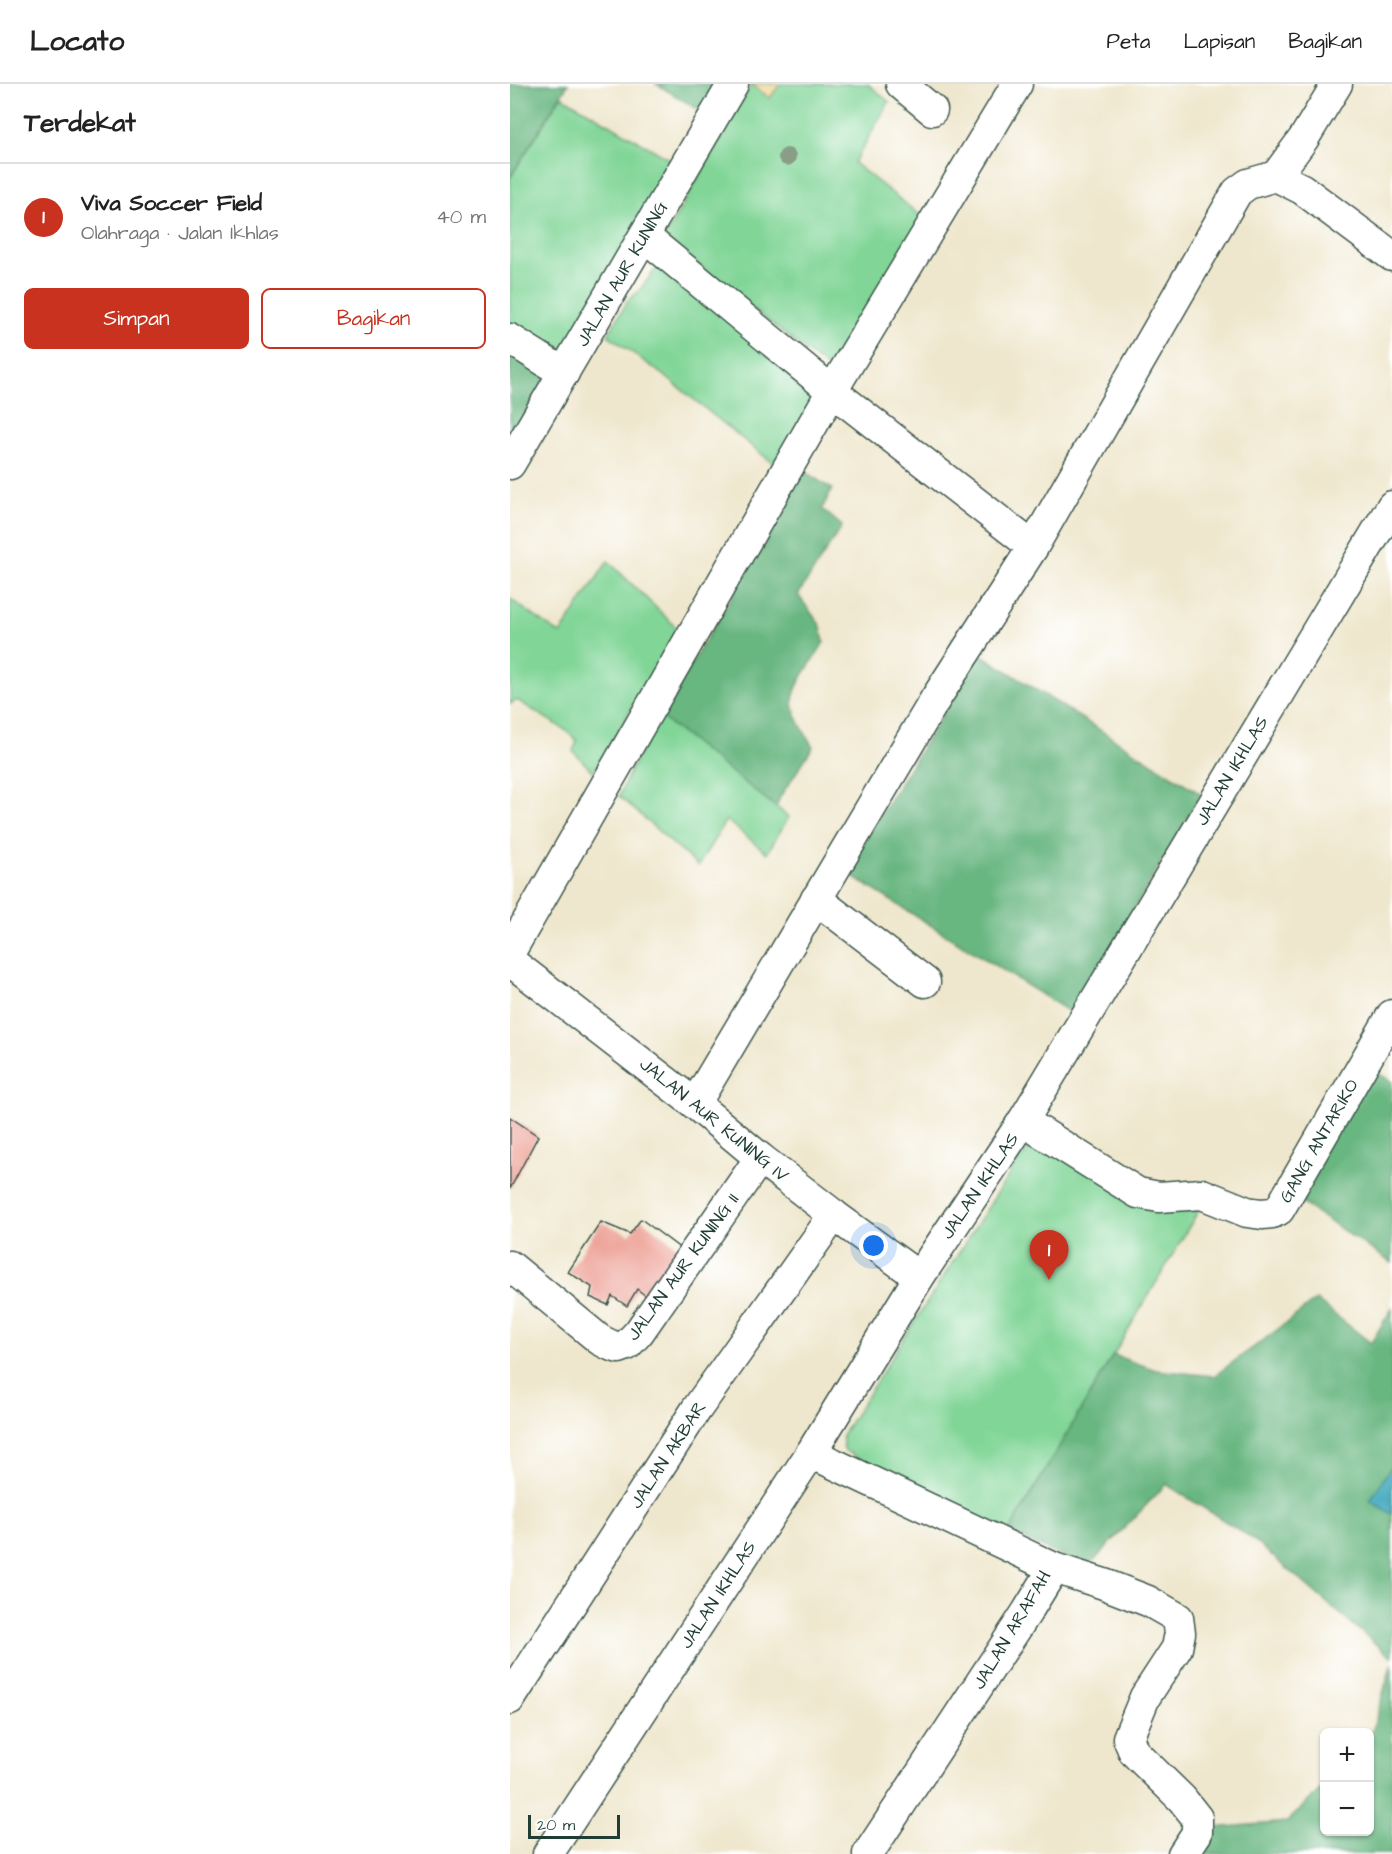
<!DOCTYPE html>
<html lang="id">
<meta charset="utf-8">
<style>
:root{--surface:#fff;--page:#f6f6f6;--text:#222;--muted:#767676;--line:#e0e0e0;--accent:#c8321e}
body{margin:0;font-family:"Architects Daughter",sans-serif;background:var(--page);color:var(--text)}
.controls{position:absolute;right:18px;bottom:18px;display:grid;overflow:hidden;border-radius:9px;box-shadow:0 2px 4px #0004}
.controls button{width:54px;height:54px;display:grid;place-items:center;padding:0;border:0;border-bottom:2px solid var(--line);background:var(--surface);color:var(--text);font:30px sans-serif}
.scale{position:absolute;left:18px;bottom:15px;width:92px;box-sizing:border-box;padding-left:6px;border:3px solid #1f3d34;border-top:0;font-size:16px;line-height:21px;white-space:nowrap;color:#1f3d34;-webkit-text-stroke:4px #fff;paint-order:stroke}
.you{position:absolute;left:364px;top:1162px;width:21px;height:21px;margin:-15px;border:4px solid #fff;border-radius:50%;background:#1a73e8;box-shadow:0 0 0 9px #1a73e833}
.badge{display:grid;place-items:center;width:39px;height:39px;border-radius:50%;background:var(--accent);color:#fff;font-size:20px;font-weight:700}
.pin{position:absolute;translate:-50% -50px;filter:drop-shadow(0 2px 3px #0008)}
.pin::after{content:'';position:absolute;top:32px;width:21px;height:18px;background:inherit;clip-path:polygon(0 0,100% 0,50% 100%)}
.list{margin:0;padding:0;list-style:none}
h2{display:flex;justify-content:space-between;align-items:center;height:78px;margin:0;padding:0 24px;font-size:26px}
h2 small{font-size:20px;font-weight:400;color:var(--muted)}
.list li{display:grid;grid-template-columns:39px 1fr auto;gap:18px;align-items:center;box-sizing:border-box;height:108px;padding:0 24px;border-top:2px solid var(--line)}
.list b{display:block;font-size:22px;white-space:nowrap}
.list p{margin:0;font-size:20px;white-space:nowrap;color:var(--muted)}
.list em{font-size:20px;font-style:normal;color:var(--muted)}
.actions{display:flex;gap:12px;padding:18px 24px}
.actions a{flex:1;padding:14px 0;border:2px solid var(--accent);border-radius:9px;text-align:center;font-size:21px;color:var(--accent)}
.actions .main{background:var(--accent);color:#fff}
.map{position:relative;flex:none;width:882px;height:1770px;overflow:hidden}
header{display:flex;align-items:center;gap:36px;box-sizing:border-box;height:84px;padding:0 30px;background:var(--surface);border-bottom:2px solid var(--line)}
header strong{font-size:28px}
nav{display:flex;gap:33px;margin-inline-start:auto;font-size:21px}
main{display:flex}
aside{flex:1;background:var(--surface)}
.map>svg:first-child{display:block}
.green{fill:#81d597;stroke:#508966;stroke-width:1.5}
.forest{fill:#68b680;stroke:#447a5a;stroke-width:1.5}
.sand{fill:#eeda9e;stroke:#868c69;stroke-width:1.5}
.water{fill:#3da9bd;stroke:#2e7378;stroke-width:1.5}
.building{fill:#ec9c91}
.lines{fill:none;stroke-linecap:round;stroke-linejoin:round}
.minor-casing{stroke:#3e564b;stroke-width:33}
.minor{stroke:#fff;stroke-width:30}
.tree{fill:#8a9e87}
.labels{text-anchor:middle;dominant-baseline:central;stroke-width:6;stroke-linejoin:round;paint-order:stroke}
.street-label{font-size:18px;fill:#1f3d34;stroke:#fff}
</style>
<header>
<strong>Locato</strong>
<nav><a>Peta</a><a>Lapisan</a><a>Bagikan</a></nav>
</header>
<main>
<aside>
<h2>Terdekat<small></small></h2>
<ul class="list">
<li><span class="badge">1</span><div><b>Viva Soccer Field</b><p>Olahraga · Jalan Ikhlas</p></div><em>40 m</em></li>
</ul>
<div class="actions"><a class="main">Simpan</a><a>Bagikan</a></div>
</aside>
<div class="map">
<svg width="882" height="1770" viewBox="0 0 882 1770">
<rect width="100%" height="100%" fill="#fff"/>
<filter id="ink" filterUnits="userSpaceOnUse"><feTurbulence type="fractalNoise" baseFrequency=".0167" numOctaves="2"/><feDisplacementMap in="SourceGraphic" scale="12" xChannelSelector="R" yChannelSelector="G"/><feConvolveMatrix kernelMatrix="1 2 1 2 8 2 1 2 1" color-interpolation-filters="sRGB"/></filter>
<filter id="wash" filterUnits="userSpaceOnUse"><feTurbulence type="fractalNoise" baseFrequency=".008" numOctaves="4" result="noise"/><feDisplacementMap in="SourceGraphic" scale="24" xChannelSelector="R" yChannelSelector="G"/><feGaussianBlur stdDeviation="1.35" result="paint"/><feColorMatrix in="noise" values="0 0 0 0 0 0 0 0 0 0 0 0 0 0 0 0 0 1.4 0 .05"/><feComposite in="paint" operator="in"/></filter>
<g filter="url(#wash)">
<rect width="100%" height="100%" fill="#efe7cd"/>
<g class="green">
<polygon points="270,0 358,0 379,18 344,79 416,136 325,290 154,154 241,1 260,14"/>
<polygon points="51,12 166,79 51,270 0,245 0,94"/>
<polygon points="149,181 314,308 269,384 156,293 98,251 117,218 129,207"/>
<polygon points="98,477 169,546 83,688 63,667 67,657 57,647 7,616 0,620 0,515 50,550"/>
<polygon points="151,633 279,733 257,769 216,736 188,782 109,712 121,685"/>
<polygon points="525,1060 692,1121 499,1448 359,1381 334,1366 332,1351 509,1075"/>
</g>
<g class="forest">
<polygon points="0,0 58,0 0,94"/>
<polygon points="146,0 207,0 191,27"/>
<polygon points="0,265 38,290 0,357"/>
<path d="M 295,388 L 322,405 L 312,425 L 332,442 L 288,511 L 311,542 L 314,558 C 305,575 285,598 283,616 C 282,629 296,651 303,663 L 270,713 L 266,723 L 151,633 L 181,580 L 219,518 L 242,475 L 250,469 L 259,451 L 268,425 Z"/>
<polygon points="470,570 691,710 563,930 335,788"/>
<polygon points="860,985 882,997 882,1179 783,1113"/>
<polygon points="806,1216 861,1259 882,1224 882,1574 740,1453 656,1400 577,1484 499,1448 603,1271 646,1286 704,1292 763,1249"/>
<polygon points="882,1578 882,1770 684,1770 702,1744 777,1738 814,1702 814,1748 860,1748 860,1655"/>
</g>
<polygon class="sand" points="241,0 270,0 260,14"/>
<polygon class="water" points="882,1381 882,1430 860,1417"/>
<g id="blocks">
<g class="building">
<polygon points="0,1033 28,1052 0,1105"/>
<polygon points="131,1135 175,1168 141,1216 127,1205 117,1222 102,1212 98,1221 80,1213 82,1203 58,1188 91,1138 120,1150"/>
</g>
</g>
</g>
<g filter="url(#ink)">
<use href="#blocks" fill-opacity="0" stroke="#3e564b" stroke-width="1.5"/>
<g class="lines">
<defs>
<g id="minor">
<polyline points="391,0 422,26"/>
<polyline points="766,92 794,54 827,0"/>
<polyline points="134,152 322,307 523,463"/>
<polyline points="0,255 54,289"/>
<polyline points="0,380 223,0"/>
<polyline points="306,815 415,898"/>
<polyline points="0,868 322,307 507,0"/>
<polyline points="0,877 185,1020 250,1074 324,1131 409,1193"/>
<polyline points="185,1020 426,614 523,463 727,108 738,100 766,92 792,105 882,172"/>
<polyline points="513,1037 628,1109 649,1113 692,1110 737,1128 752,1130 762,1129 769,1126 882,931"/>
<polyline points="0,1182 90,1256 100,1261 109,1264 117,1261 129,1248 250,1074"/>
<polyline points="301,1369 544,1484 594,1500 638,1517 668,1534 670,1549 667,1564 635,1613 618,1654 624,1668 672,1715 687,1734 687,1749 673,1770"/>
<polyline points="0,1615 186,1326 324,1131"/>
<polyline points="38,1770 301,1369 409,1193 513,1037 882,422"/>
<polyline points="358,1770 517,1528 544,1484"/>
</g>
</defs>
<use href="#minor" class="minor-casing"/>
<use href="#minor" class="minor"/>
</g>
<circle class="tree" cx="277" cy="73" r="9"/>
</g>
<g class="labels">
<g class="street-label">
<text transform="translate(112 190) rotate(-60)">JALAN AUR KUNING</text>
<text transform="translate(722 687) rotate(-59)">JALAN IKHLAS</text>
<text transform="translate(204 1036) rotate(39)">JALAN AUR KUNING IV</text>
<text transform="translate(809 1057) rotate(-60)">GANG ANTARIKO</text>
<text transform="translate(470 1102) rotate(-56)">JALAN IKHLAS</text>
<text transform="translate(173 1183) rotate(-54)">JALAN AUR KUNING II</text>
<text transform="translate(158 1371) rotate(-57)">JALAN AKBAR</text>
<text transform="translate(208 1511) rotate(-57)">JALAN IKHLAS</text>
<text transform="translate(502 1546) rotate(-59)">JALAN ARAFAH</text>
</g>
</g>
</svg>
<div class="controls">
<button>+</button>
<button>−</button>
</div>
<div class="scale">20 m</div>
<div class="you"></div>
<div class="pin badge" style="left:539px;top:1196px">1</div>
</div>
</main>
